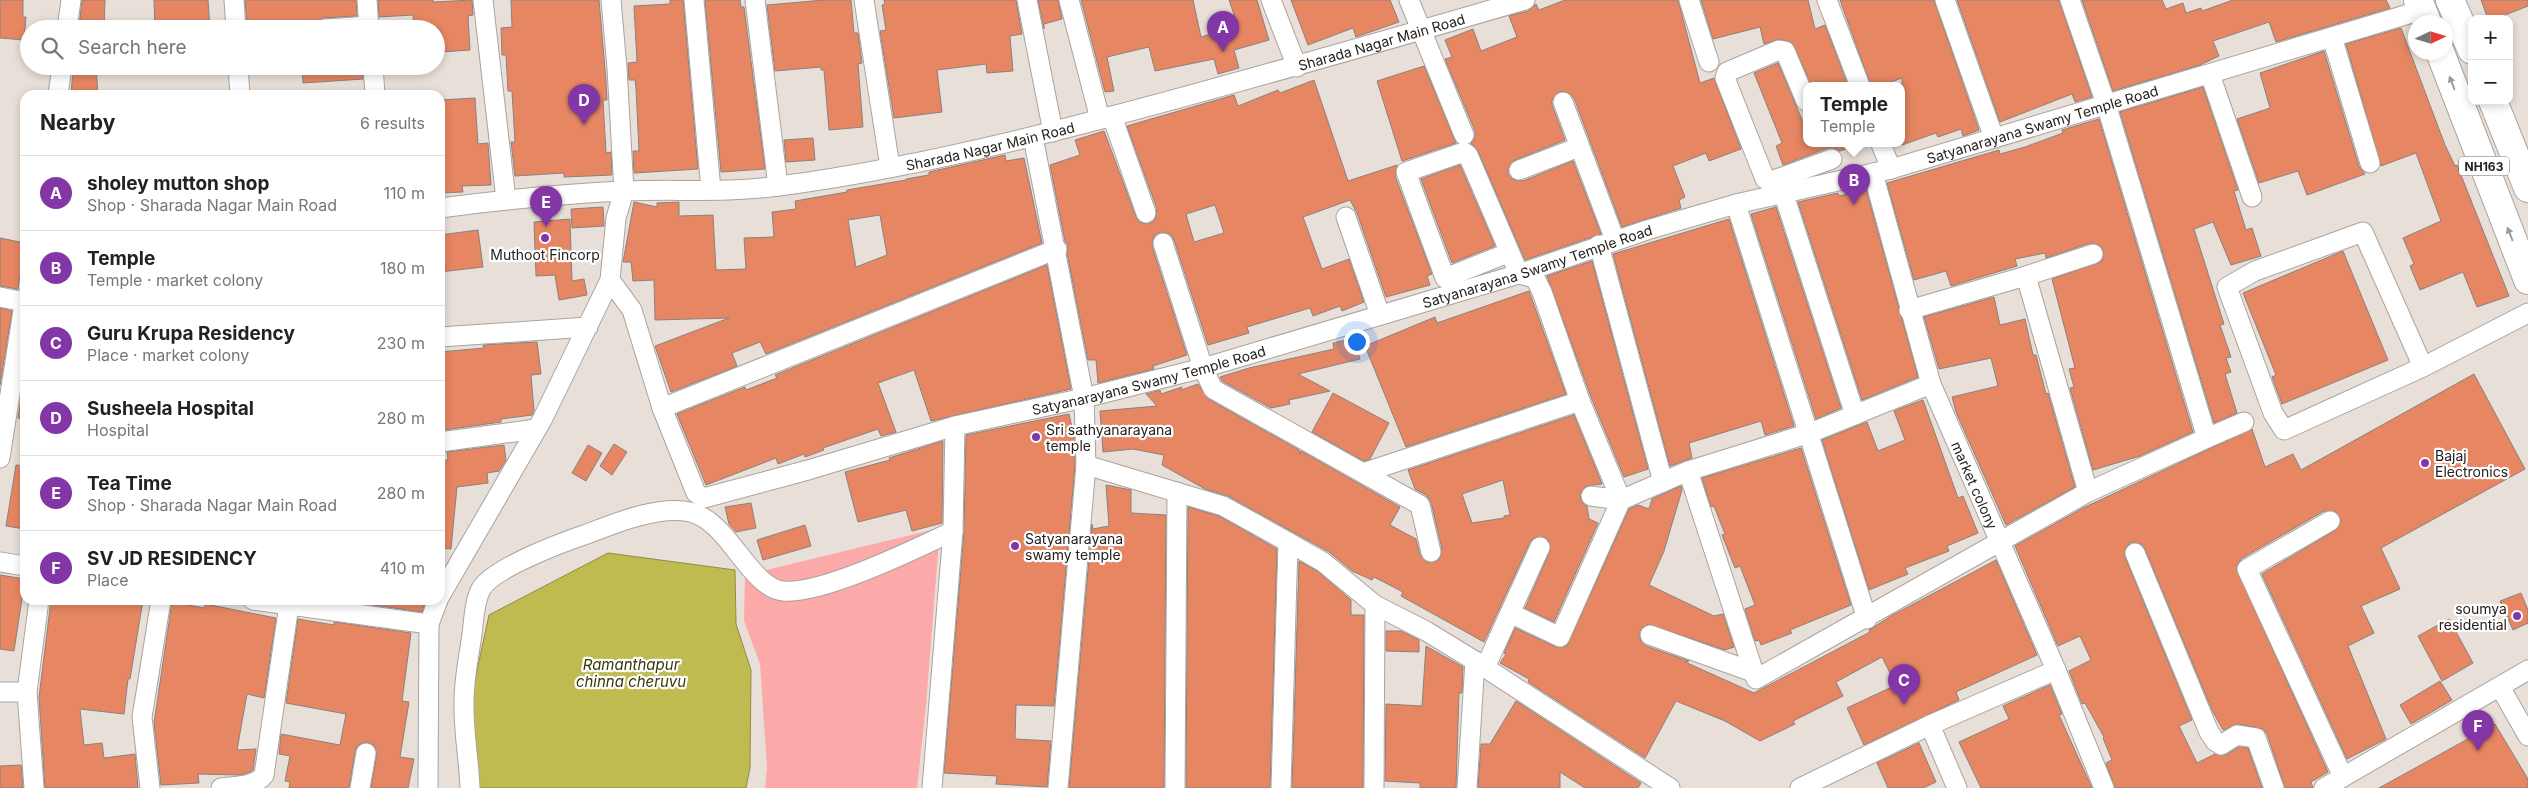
<!DOCTYPE html>
<meta charset="utf-8">
<style>
:root{--surface:#fff;--page:#f6f6f6;--text:#222;--muted:#767676;--line:#e0e0e0;--accent:#8336a6}
body{margin:0;font-family:Inter,sans-serif;background:var(--page);color:var(--text)}
.controls{position:absolute;right:15px;top:15px;display:grid;overflow:hidden;border-radius:10px;box-shadow:0 2px 8px #0003}
.controls button{width:45px;height:45px;display:grid;place-items:center;padding:0;border:0;border-bottom:1px solid var(--line);background:var(--surface);color:var(--text);font:25px sans-serif}
.compass{position:absolute;left:2408px;top:15px;width:45px;height:45px;border-radius:50%;background:var(--surface);box-shadow:0 2px 8px #0003;rotate:86deg}
.you{position:absolute;left:1356px;top:341px;width:18px;height:18px;margin:-12px;border:4px solid #fff;border-radius:50%;background:#1a73e8;box-shadow:0 0 0 8px #1a73e833}
.badge{display:grid;place-items:center;width:32px;height:32px;border-radius:50%;background:var(--accent);color:#fff;font-size:16px;font-weight:700}
.pin{position:absolute;translate:-50% -41px;filter:drop-shadow(0 1px 2px #0008)}
.pin::after{content:'';position:absolute;top:26px;width:18px;height:15px;background:inherit;clip-path:polygon(0 0,100% 0,50% 100%)}
.popup{position:absolute;left:1803px;top:82px;width:102px;height:65px;box-sizing:border-box;display:grid;place-content:center;border-radius:10px;background:var(--surface);filter:drop-shadow(0 1px 4px #0005);font-size:16px;white-space:nowrap;color:var(--muted)}
.popup b{font-size:19px;color:var(--text)}
.popup::after{content:'';position:absolute;left:50%;top:100%;margin-left:-10px;border:10px solid transparent;border-top-color:var(--surface)}
.list{margin:0;padding:0;list-style:none}
h2{display:flex;justify-content:space-between;align-items:center;height:65px;margin:0;padding:0 20px;font-size:21px}
h2 small{font-size:16px;font-weight:400;color:var(--muted)}
.list li{display:grid;grid-template-columns:32px 1fr auto;gap:15px;align-items:center;box-sizing:border-box;height:75px;padding:0 20px;border-top:1px solid var(--line)}
.list b{display:block;font-size:19px;white-space:nowrap}
.list p{margin:0;font-size:16px;white-space:nowrap;color:var(--muted)}
.list em{font-size:16px;font-style:normal;color:var(--muted)}
.icon{flex:none;width:28px;height:28px;fill:none;stroke:currentColor;stroke-width:2;stroke-linecap:round;stroke-linejoin:round}
.map{position:relative;flex:none;width:2528px;height:788px;overflow:hidden}
.search{position:absolute;background:var(--surface);box-shadow:0 2px 8px #0003;left:20px;top:20px;width:425px;height:55px;display:flex;align-items:center;gap:12px;box-sizing:border-box;padding:0 18px;border-radius:28px;color:var(--muted);font-size:19px}
.panel{position:absolute;background:var(--surface);box-shadow:0 2px 8px #0003;left:20px;top:90px;width:425px;height:515px;border-radius:15px}
.map>svg:first-child{display:block}
.green{fill:#fca9a9}
.water{fill:#bfbb50;stroke:#908d41}
.building{fill:#e68662;stroke:#8b817e;fill-rule:evenodd}
.lines{fill:none;stroke-linecap:round;stroke-linejoin:round}
.minor-casing{stroke:#aba39c;stroke-width:21}
.highway-casing{stroke:#aba39c;stroke-width:30}
.minor{stroke:#fff;stroke-width:19}
.highway{stroke:#fff;stroke-width:28}
.oneway{fill:#9c9b9a}
.poi-dot{fill:#8336a6;stroke:#fff;stroke-width:2}
.labels{text-anchor:middle;dominant-baseline:central;stroke-width:4.5;stroke-linejoin:round;paint-order:stroke}
.shield{fill:#fff;stroke:#666462;stroke-width:1}
.shield-label{font-size:12px;font-weight:bold;fill:#24211e}
.street-label{font-size:14px;fill:#24211e;stroke:#fff}
.poi-label{font-size:14px;fill:#24211e;stroke:#fff;text-anchor:start}
.water-label{font-size:15px;font-style:italic;fill:#393709;stroke:#fff}
</style>
<div class="map">
<svg width="2528" height="788" viewBox="0 0 2528 788">
<rect width="100%" height="100%" fill="#e7dfd8"/>
<polygon class="green" points="940,528 926,705 917,788 765,788 767,767 760,664 744,621 745,575"/>
<polygon class="water" points="608,553 735,570 736,624 751,670 750,768 746,788 480,788 470,703 489,615"/>
<g class="building">
<polygon points="0,0 23,0 23,17 26,17 24,40 0,38"/>
<polygon points="82,0 105,0 104,27 79,27"/>
<polygon points="154,0 208,0 210,29 155,29"/>
<polygon points="245,0 356,0 357,16 323,18 314,24 304,24 304,22 247,25"/>
<polygon points="378,0 433,0 433,2 472,0 473,15 468,16 470,50 441,52 440,29 414,29 413,15 379,17"/>
<polygon points="511,0 599,0 606,81 607,100 603,100 606,153 611,152 612,175 564,177 564,173 515,176 511,142 515,142 512,91 508,91 506,55 502,55 501,28 512,27"/>
<polygon points="670,0 683,0 698,169 634,173 633,151 639,151 636,88 635,80 629,80 628,63 637,62 634,6 670,4"/>
<polygon points="705,0 740,0 741,7 744,7 765,169 721,172"/>
<polygon points="824,0 851,0 854,33 858,33 862,63 858,64 863,127 829,130 824,70 821,70 821,67 775,71 767,5"/>
<polygon points="884,0 1016,0 1022,34 1010,36 1013,71 987,73 986,64 937,70 942,112 894,118 880,31 886,30 882,5 885,4"/>
<polygon points="1038,0 1058,0 1062,19 1044,24 1044,29"/>
<polygon points="1081,0 1193,0 1201,37 1238,26 1229,0 1257,0 1269,40 1234,50 1239,68 1218,74 1214,59 1155,71 1149,47 1107,57 1114,91 1105,92"/>
<polygon points="1291,0 1390,0 1399,22 1356,37 1353,28 1308,45"/>
<polygon points="1565,0 1678,0 1700,83 1714,78 1741,149 1709,161 1706,153 1673,166 1685,197 1679,200 1681,208 1622,227 1574,98 1565,91 1559,92 1552,100 1552,105 1565,140 1515,160 1508,168 1508,174 1512,179 1523,181 1573,161 1601,234 1525,260 1478,151 1471,143 1475,137 1475,131 1445,59 1452,57 1445,40 1473,29 1481,51 1517,37 1509,16 1528,11 1536,4 1539,10"/>
<polygon points="1701,0 1808,0 1815,29 1825,25 1848,86 1812,86 1792,43 1780,39 1764,44 1760,27 1713,39"/>
<polygon points="1840,0 1934,0 1979,130 1963,136 1961,129 1938,137 1936,133 1902,145 1902,78 1880,86 1871,86"/>
<polygon points="1957,0 2059,0 2092,97 2075,102 2072,94 2000,122"/>
<polygon points="2082,0 2162,0 2166,9 2183,3 2186,13 2201,8 2202,11 2233,0 2386,0 2390,8 2276,42 2269,22 2213,41 2219,56 2200,65 2113,91"/>
<polygon points="2481,0 2528,0 2528,6 2495,19 2488,19"/>
<polygon points="2401,28 2445,145 2455,166 2457,165 2509,296 2477,307 2463,272 2420,290 2410,266 2414,264 2403,238 2441,221 2416,153 2381,166 2346,44"/>
<polygon points="2324,51 2359,166 2365,174 2307,195 2298,171 2259,183 2237,119 2270,108 2260,73"/>
<polygon points="1778,63 1806,129 1806,144 1857,145 1840,151 1834,148 1828,148 1783,165 1776,146 1782,143 1754,73"/>
<polygon points="302,66 362,66 363,79 303,83"/>
<polygon points="1424,66 1456,143 1402,161 1377,81"/>
<polygon points="96,67 98,95 71,95 73,68"/>
<path d="M 1314,80 L 1348,181 L 1397,165 L 1395,176 L 1432,274 L 1427,276 L 1430,285 L 1386,297 L 1357,213 L 1350,200 L 1303,217 L 1322,269 L 1349,259 L 1364,302 L 1342,311 L 1340,306 L 1313,316 L 1310,308 L 1247,327 L 1249,333 L 1208,345 L 1174,240 L 1170,234 L 1160,232 L 1154,236 L 1152,246 L 1187,355 L 1153,366 L 1154,369 L 1098,383 L 1096,360 L 1088,360 L 1067,253 L 1068,245 L 1065,241 L 1050,165 L 1080,155 L 1075,140 L 1104,131 L 1136,217 L 1139,222 L 1149,224 L 1155,220 L 1157,209 L 1127,126 L 1234,95 L 1238,106 L 1278,90 L 1280,93 ZM 1215,205 L 1224,233 L 1194,242 L 1186,214 Z"/>
<polygon points="2203,87 2238,190 2234,191 2246,230 2252,228 2261,256 2231,265 2213,222 2194,229 2224,324 2220,325 2231,357 2226,358 2231,372 2225,374 2237,413 2214,423 2120,112"/>
<polygon points="475,98 478,144 488,143 491,185 462,186 463,192 441,193 440,100"/>
<polygon points="2099,119 2193,432 2140,456 2093,470 2070,388 2074,387 2069,369 2075,368 2052,279 2101,262 2104,256 2101,246 2090,243 2046,258 2045,253 2015,259 2017,266 1951,286 1946,271 1914,280 1887,183 1999,150 2000,154 2025,147 2063,133 2062,130"/>
<polygon points="813,138 815,160 786,162 784,140"/>
<path d="M 1005,155 L 1006,161 L 1024,158 L 1042,243 L 766,354 L 760,342 L 732,353 L 737,366 L 671,392 L 655,346 L 729,318 L 655,320 L 654,280 L 633,281 L 631,262 L 623,262 L 634,202 L 657,207 L 657,203 L 679,202 L 679,216 L 713,215 L 716,270 L 746,269 L 744,238 L 774,237 L 772,212 L 796,209 L 795,201 L 847,192 L 847,190 L 906,180 L 906,179 L 929,175 L 929,172 ZM 880,215 L 887,255 L 856,267 L 848,220 Z"/>
<polygon points="1460,165 1495,246 1452,263 1421,179"/>
<polygon points="1866,189 1918,377 1862,400 1798,202 1838,193 1839,196"/>
<polygon points="603,207 604,226 572,228 571,209"/>
<polygon points="1776,207 1841,408 1816,419 1751,214"/>
<polygon points="570,219 572,281 584,279 587,295 559,300 555,275 536,276 534,222"/>
<polygon points="1729,219 1794,426 1765,435 1761,421 1689,443 1692,458 1670,466 1613,254"/>
<polygon points="478,230 483,267 440,272 440,235"/>
<polygon points="0,238 25,243 18,289 0,286"/>
<polygon points="2343,251 2388,360 2282,404 2272,377 2276,375 2243,293"/>
<polygon points="1592,261 1648,469 1624,477 1591,397 1547,276"/>
<polygon points="1047,265 1071,389 931,421 914,370 878,383 896,432 881,436 878,429 823,448 824,450 805,457 804,454 778,464 776,458 706,485 677,414 745,387 746,390 777,378 775,375"/>
<polygon points="1529,291 1566,394 1406,447 1365,346 1435,317 1437,323"/>
<polygon points="1994,297 2000,325 2025,319 2033,355 2036,355 2046,394 2048,393 2075,487 2006,525 1956,412 1952,397 1998,386 1991,358 1939,369 1924,317"/>
<polygon points="0,308 12,311 0,385"/>
<polygon points="1355,338 1360,359 1298,374 1330,391 1289,400 1290,404 1271,408 1222,381 1220,377 1249,368 1334,349 1333,343"/>
<polygon points="537,342 541,374 531,375 534,410 532,415 501,419 501,422 444,430 444,427 440,427 440,352 484,348 483,345"/>
<polygon points="25,371 25,420 18,418"/>
<polygon points="2474,374 2525,469 2381,548 2400,589 2361,606 2374,633 2348,646 2386,739 2347,759 2262,574 2336,530 2341,521 2336,512 2324,511 2241,559 2236,568 2328,772 2311,782 2313,788 2285,788 2267,734 2263,729 2238,724 2223,730 2212,710 2145,549 2141,544 2131,542 2126,547 2125,557 2192,720 2179,726 2197,763 2215,754 2226,755 2239,747 2248,748 2262,788 2115,788 2106,763 2112,760 2103,738 2104,737 2085,703 2082,704 2069,671 2091,660 2080,636 2058,646 2015,546 2083,508 2252,429 2265,467 2293,454 2301,470"/>
<path d="M 1198,384 L 1208,399 L 1299,450 L 1300,454 L 1301,451 L 1400,507 L 1390,525 L 1416,539 L 1420,555 L 1428,563 L 1439,560 L 1442,549 L 1431,502 L 1426,495 L 1415,489 L 1408,470 L 1574,415 L 1602,484 L 1586,486 L 1580,494 L 1581,501 L 1587,506 L 1589,519 L 1598,523 L 1554,622 L 1525,608 L 1550,551 L 1549,541 L 1544,537 L 1534,538 L 1530,542 L 1484,642 L 1401,596 L 1403,592 L 1374,577 L 1372,580 L 1352,571 L 1329,552 L 1228,496 L 1205,489 L 1162,465 L 1164,455 L 1133,449 L 1103,452 L 1100,411 L 1157,406 L 1146,394 L 1160,390 L 1161,394 L 1182,387 L 1181,390 ZM 1503,480 L 1510,515 L 1504,516 L 1504,518 L 1472,523 L 1462,494 Z"/>
<polygon points="1333,393 1389,423 1370,459 1364,461 1312,432"/>
<polygon points="1923,400 1958,498 1963,496 1978,533 1947,546 1949,551 1905,568 1908,574 1869,590 1822,440 1867,422 1878,451 1905,440 1894,411"/>
<polygon points="1069,414 1074,436 1075,465 1054,706 1016,705 1015,739 1051,741 1047,787 996,784 997,776 944,773 964,532 966,435"/>
<polygon points="943,441 942,523 912,531 906,510 858,522 845,472 890,460 889,458"/>
<polygon points="614,444 627,452 612,475 600,466"/>
<polygon points="504,445 506,460 499,471 487,473 488,483 457,487 451,549 440,548 440,461 448,460 447,452"/>
<polygon points="588,445 602,453 586,481 572,473"/>
<polygon points="1801,448 1851,605 1790,630 1792,633 1761,645 1759,640 1755,641 1745,609 1755,605 1740,566 1735,568 1722,535 1725,534 1714,506 1711,507 1702,478"/>
<polygon points="16,465 25,466 25,529 6,526"/>
<polygon points="1106,485 1131,490 1131,513 1166,515 1164,788 1069,788 1092,524 1093,529 1109,526"/>
<polygon points="1681,486 1682,490 1664,551 1649,585 1714,616 1723,614 1734,647 1725,650 1648,624 1639,632 1641,642 1646,646 1689,661 1685,662 1754,693 1870,632 1869,630 1891,616 1996,560 2037,655 1956,692 1959,700 1864,745 1847,708 1896,685 1882,657 1836,682 1843,696 1793,721 1795,724 1760,741 1725,721 1676,701 1645,758 1528,682 1529,679 1500,663 1506,654 1504,653 1515,628 1556,647 1567,646 1629,509 1638,505 1649,509 1652,499"/>
<polygon points="751,503 756,528 736,532 729,524 725,507"/>
<polygon points="1188,507 1219,516 1277,549 1270,788 1186,788"/>
<polygon points="805,525 811,546 763,560 757,540"/>
<polygon points="1299,561 1317,571 1351,600 1351,615 1364,615 1363,788 1292,788"/>
<polygon points="0,575 25,579 14,651 0,649"/>
<polygon points="2521,593 2528,610 2528,623 2513,630 2500,601"/>
<polygon points="51,600 143,600 130,679 128,679 124,714 80,709 84,745 102,743 104,758 135,754 138,788 45,788 39,697"/>
<polygon points="338,600 426,600 422,612"/>
<polygon points="172,602 204,608 205,604 276,618 264,698 247,694 237,750 256,749 253,770 250,772 240,775 198,774 199,783 161,785 154,723"/>
<polygon points="298,619 334,625 334,622 411,633 402,701 409,702 400,757 414,759 408,788 371,788 377,754 374,745 367,742 358,745 355,751 349,788 289,788 290,782 285,781 290,756 279,754 281,734 340,745 346,714 286,703"/>
<polygon points="2449,619 2473,663 2442,681 2418,636"/>
<polygon points="1386,631 1401,631 1419,640 1419,652 1386,651"/>
<polygon points="1426,646 1463,667 1462,693 1459,693 1456,788 1420,788 1420,783 1385,781 1386,704 1422,706"/>
<polygon points="2440,681 2452,700 2411,724 2400,705"/>
<polygon points="2050,685 2062,714 2059,715 2092,788 1981,788 1959,742 2009,719 2003,706"/>
<polygon points="1516,701 1641,783 1638,788 1585,788 1560,772 1560,788 1478,788 1481,744 1490,744"/>
<polygon points="2495,724 2528,779 2528,788 2379,788"/>
<polygon points="1919,743 1936,782 1923,788 1888,788 1877,763"/>
<polygon points="21,765 23,788 0,788 0,766"/>
</g>
<g class="lines">
<defs>
<g id="minor">
<polyline points="234,0 236,29"/>
<polyline points="367,0 369,29"/>
<polyline points="483,0 506,200"/>
<polyline points="694,0 711,190"/>
<polyline points="755,0 778,186"/>
<polyline points="864,0 890,167"/>
<polyline points="1027,0 1053,132"/>
<polyline points="1069,0 1100,119"/>
<polyline points="1271,0 1297,67"/>
<polyline points="1409,0 1464,135"/>
<polyline points="1689,0 1709,62"/>
<polyline points="1827,0 1860,86"/>
<polyline points="1945,0 1994,138"/>
<polyline points="67,29 71,0"/>
<polyline points="324,29 369,26"/>
<polyline points="2332,37 2370,163"/>
<polyline points="238,66 240,95"/>
<polyline points="373,66 375,95"/>
<polyline points="2210,74 2252,197"/>
<polyline points="58,95 62,66"/>
<polyline points="1806,101 1785,51 1779,50 1727,72 1725,78 1765,179 1771,181 1832,159"/>
<polyline points="1563,102 1615,240"/>
<polyline points="1112,116 1146,213"/>
<polyline points="1033,137 1084,398 1086,465 1223,506 1288,542 1323,562 1375,605 1426,631 1475,661 1670,788"/>
<polyline points="1881,144 1891,169"/>
<polyline points="1519,170 1579,147"/>
<path id="s1" d="M 1873,173 L 1931,384 L 2056,670 L 2104,788"/>
<polyline points="1784,195 1855,415"/>
<polyline points="1736,204 1867,619"/>
<path id="s2" d="M 440,208 C 501,200 562,194 623,191 C 675,189 727,193 779,186 C 887,172 995,147 1101,119 C 1243,82 1384,41 1525,0"/>
<polyline points="1346,217 1380,315"/>
<polyline points="1163,243 1203,368 1213,389 1420,505 1431,552"/>
<polyline points="1599,245 1663,482"/>
<polyline points="1508,253 1445,278 1406,172 1464,152 1468,155 1519,274 1535,278 1542,292 1580,401 1621,500 1688,471 1810,433 1931,384"/>
<polyline points="2026,276 2088,492"/>
<path id="s3" d="M 610,280 L 632,310 L 662,408 L 696,493 L 704,498 L 808,470 L 955,426 L 1084,398 L 1203,368 L 1519,274 L 1647,230 L 1736,204 L 1891,169 L 2422,10"/>
<polyline points="0,297 25,302"/>
<polyline points="1909,310 2026,276 2093,254"/>
<polyline points="440,337 588,327"/>
<polyline points="2423,367 2363,232 2255,271 2227,287 2273,413 2284,430 2423,367 2528,313"/>
<polyline points="662,408 1057,249"/>
<polyline points="2207,438 2244,422"/>
<polyline points="440,442 536,429"/>
<polyline points="0,458 25,298"/>
<polyline points="1688,471 1756,679 2088,492 2207,438 2106,104 2070,0"/>
<polyline points="1363,473 1580,401"/>
<polyline points="2330,521 2247,569 2343,777"/>
<polyline points="2135,553 2209,732 2215,741 2221,745 2237,735 2256,738 2274,788"/>
<polyline points="0,562 25,566"/>
<polyline points="440,596 542,420 610,280 616,218 624,191 617,68 611,0"/>
<polyline points="253,600 429,624"/>
<polyline points="1510,613 1560,637 1621,500 1591,496"/>
<polyline points="1650,635 1753,672"/>
<polyline points="1485,668 1540,547"/>
<polyline points="2500,687 2528,736"/>
<polyline points="0,692 27,692"/>
<polyline points="1930,725 1957,788"/>
<polyline points="34,788 27,692 39,600"/>
<polyline points="150,788 142,717 161,600"/>
<path d="M 221,788 C 236,786 255,787 264,775 L 289,605"/>
<polyline points="360,788 366,753"/>
<polyline points="428,788 429,624 438,600"/>
<path d="M 470,788 C 469,759 463,730 464,701 C 464,679 469,656 472,634 C 474,620 474,602 481,589 C 493,568 563,542 587,534 C 615,523 660,505 690,512 C 728,520 750,588 783,591 C 821,595 916,549 953,531"/>
<polyline points="932,788 953,531 955,426"/>
<polyline points="1058,788 1086,465"/>
<polyline points="1175,788 1177,492"/>
<polyline points="1281,788 1288,542"/>
<polyline points="1374,788 1375,605"/>
<polyline points="1467,788 1475,661"/>
<polyline points="1800,788 1930,725 2056,670"/>
<polyline points="2324,788 2528,670"/>
</g>
<g id="highway">
<polyline points="2418,0 2427,22"/>
<polyline points="2450,0 2472,50"/>
<polyline points="2440,52 2528,280"/>
<polyline points="2493,101 2528,188"/>
</g>
</defs>
<use href="#minor" class="minor-casing"/>
<use href="#highway" class="highway-casing"/>
<use href="#minor" class="minor"/>
<use href="#highway" class="highway"/>
</g>
<defs><path id="oneway-solid" d="M-6-.8H1V-3.2L6.5 0L1 3.2V.8H-6Z" transform="scale(1.25)"/></defs>
<g class="oneway">
<use href="#oneway-solid" transform="translate(2452 83) rotate(-111)"/>
<use href="#oneway-solid" transform="translate(2510 234) rotate(-111)"/>
</g>
<g class="poi-dot">
<circle cx="545" cy="238" r="5"/>
<circle cx="1036" cy="437" r="5"/>
<circle cx="2425" cy="463" r="5"/>
<circle cx="1015" cy="546" r="5"/>
<circle cx="2517" cy="616" r="5"/>
</g>
<g class="labels">
<rect class="shield" x="2459" y="156.5" width="50" height="19" rx="4"/>
<g class="shield-label">
<text x="2484" y="166">NH163</text>
</g>
<g class="street-label">
<text stroke="none"><textPath href="#s2" startOffset="960">Sharada Nagar Main Road</textPath></text>
<text stroke="none"><textPath href="#s3" startOffset="1631">Satyanarayana Swamy Temple Road</textPath></text>
<text stroke="none"><textPath href="#s2" startOffset="555">Sharada Nagar Main Road</textPath></text>
<text stroke="none"><textPath href="#s3" startOffset="1106">Satyanarayana Swamy Temple Road</textPath></text>
<text stroke="none"><textPath href="#s3" startOffset="701">Satyanarayana Swamy Temple Road</textPath></text>
<text stroke="none"><textPath href="#s1" startOffset="329">market colony</textPath></text>
</g>
<g class="poi-label">
<text x="545" y="254" text-anchor="middle">Muthoot Fincorp</text>
<text x="1046" y="429">Sri sathyanarayana<tspan x="1046" dy="16">temple</tspan></text>
<text x="2435" y="455">Bajaj<tspan x="2435" dy="16">Electronics</tspan></text>
<text x="1025" y="538">Satyanarayana<tspan x="1025" dy="16">swamy temple</tspan></text>
<text x="2507" y="608" text-anchor="end">soumya<tspan x="2507" dy="16">residential</tspan></text>
</g>
<g class="water-label">
<text x="631" y="664">Ramanthapur<tspan x="631" dy="17">chinna cheruvu</tspan></text>
</g>
</g>
</svg>
<div class="controls">
<button>+</button>
<button>−</button>
</div>
<svg class="compass" viewBox="-18 -18 36 36"><path d="M0-13l5 13h-10z" fill="#e53935"/><path d="M0 13l5-13h-10z" fill="#767676"/></svg>
<div class="you"></div>
<div class="pin badge" style="left:1223px;top:52px">A</div>
<div class="pin badge" style="left:1854px;top:205px">B</div>
<div class="popup"><b>Temple</b>Temple</div>
<div class="pin badge" style="left:1904px;top:705px">C</div>
<div class="pin badge" style="left:584px;top:125px">D</div>
<div class="pin badge" style="left:546px;top:227px">E</div>
<div class="pin badge" style="left:2478px;top:751px">F</div>
<div class="search"><svg class="icon" aria-label="search" viewBox="0 0 24 24"><circle cx="10" cy="10" r="6"/><path d="M15 15l6 6"/></svg>Search here</div>
<section class="panel">
<h2>Nearby<small>6 results</small></h2>
<ul class="list">
<li><span class="badge">A</span><div><b>sholey mutton shop</b><p>Shop · Sharada Nagar Main Road</p></div><em>110 m</em></li>
<li><span class="badge">B</span><div><b>Temple</b><p>Temple · market colony</p></div><em>180 m</em></li>
<li><span class="badge">C</span><div><b>Guru Krupa Residency</b><p>Place · market colony</p></div><em>230 m</em></li>
<li><span class="badge">D</span><div><b>Susheela Hospital</b><p>Hospital</p></div><em>280 m</em></li>
<li><span class="badge">E</span><div><b>Tea Time</b><p>Shop · Sharada Nagar Main Road</p></div><em>280 m</em></li>
<li><span class="badge">F</span><div><b>SV JD RESIDENCY</b><p>Place</p></div><em>410 m</em></li>
</ul>
</section>
</div>
